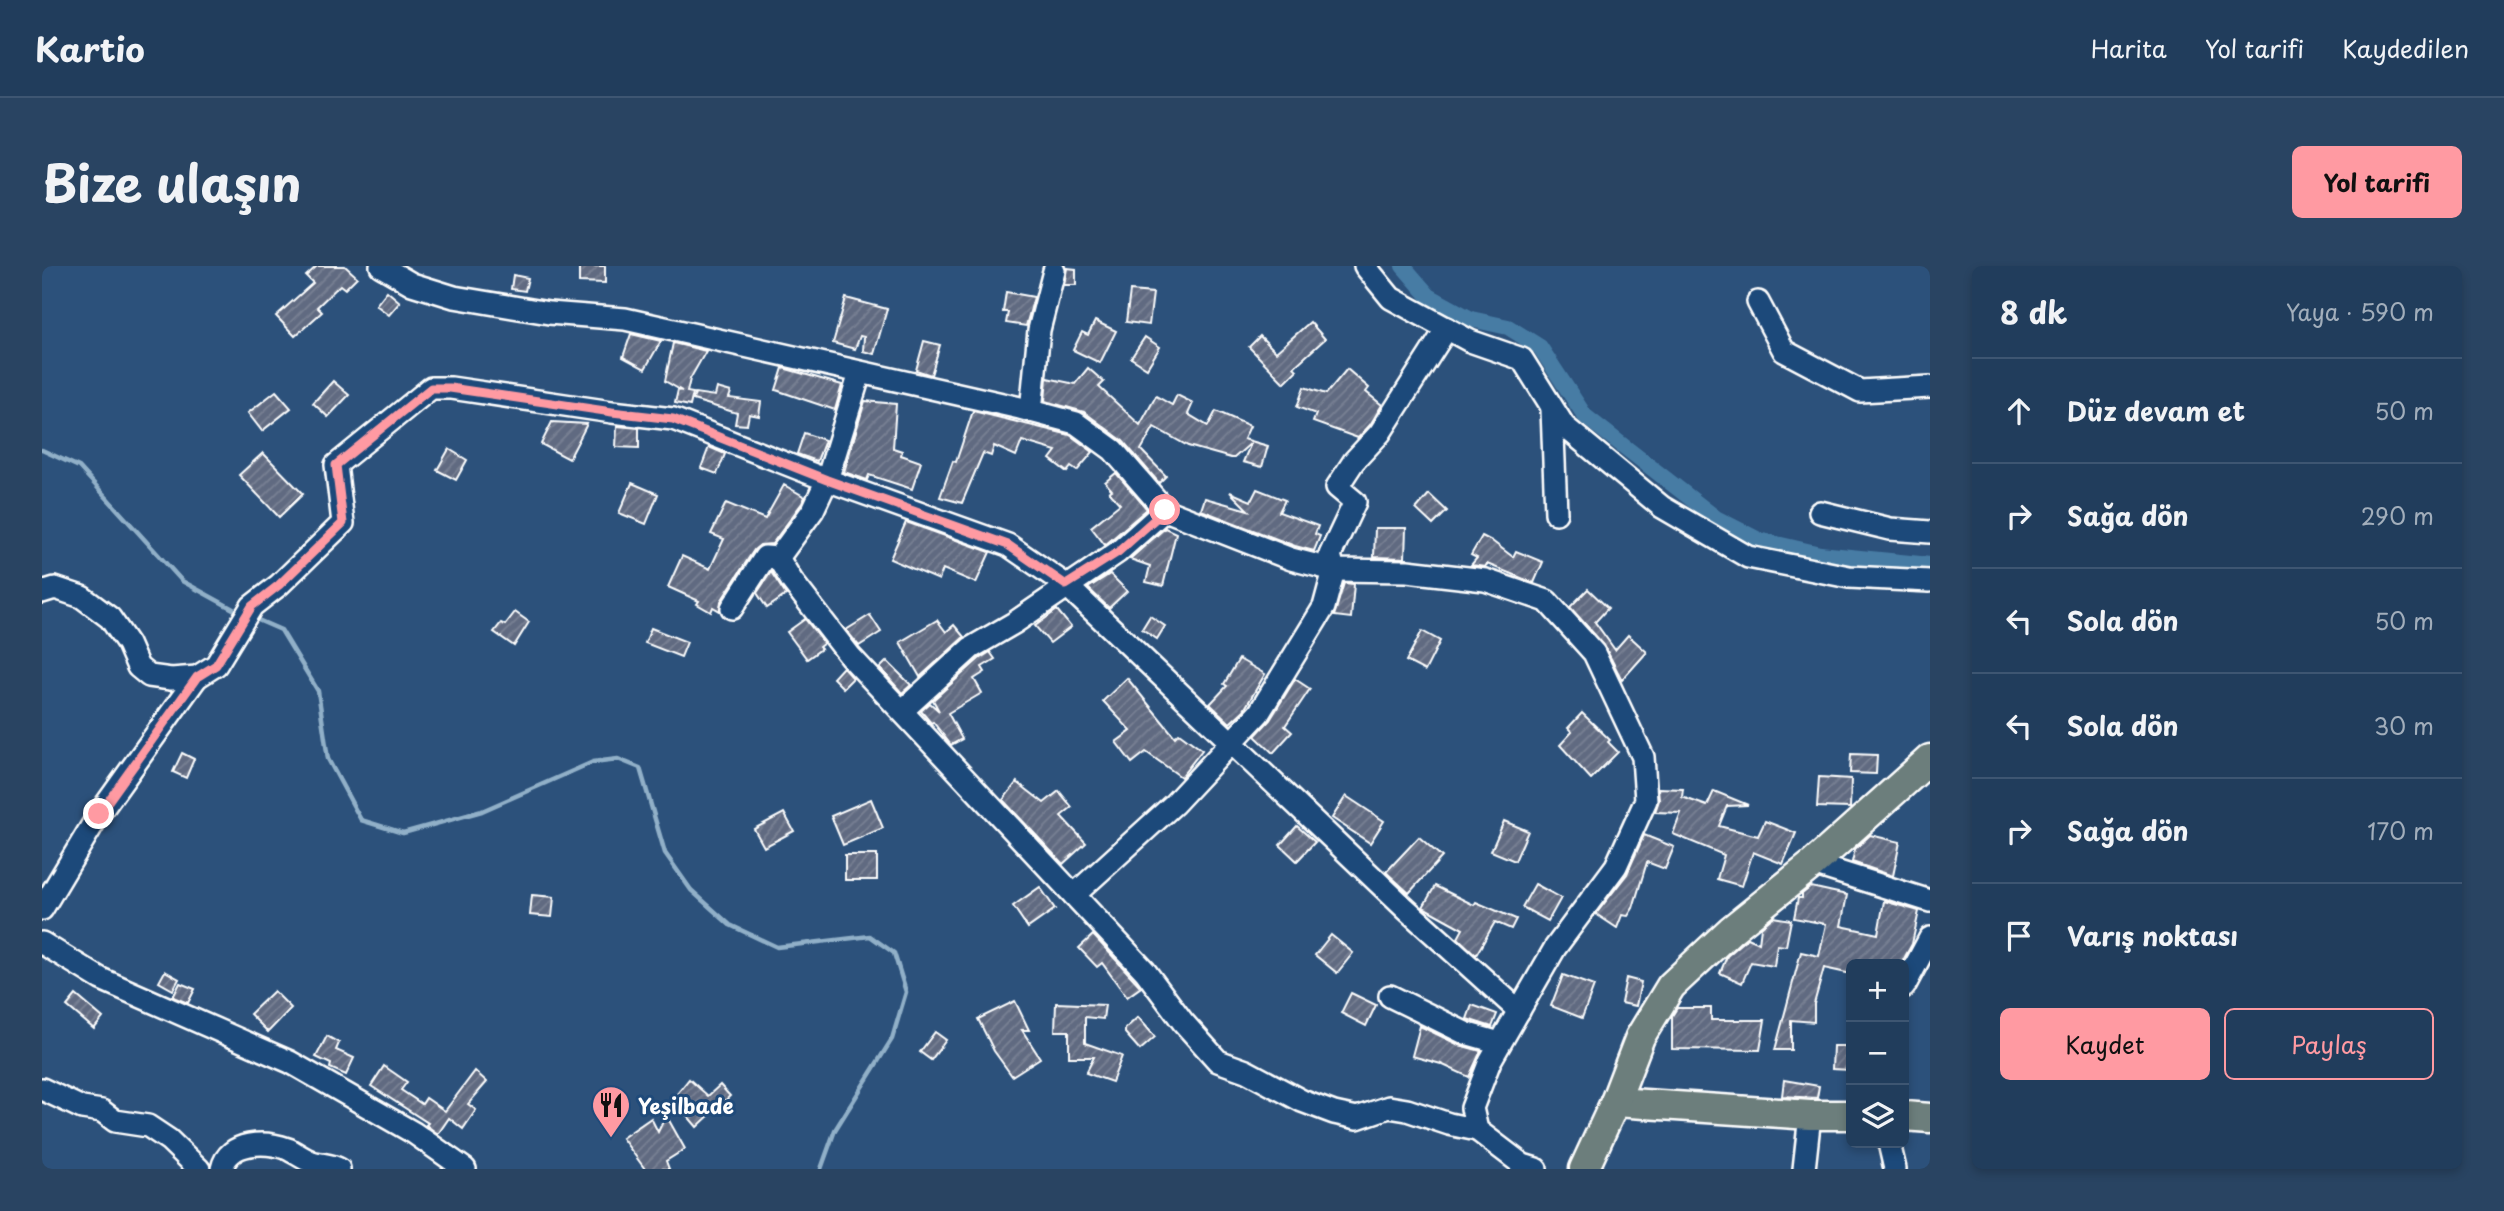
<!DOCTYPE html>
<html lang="tr">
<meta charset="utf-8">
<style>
:root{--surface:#213d5c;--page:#294462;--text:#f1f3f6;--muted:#a2aebb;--line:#3e5672;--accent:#ff9aa2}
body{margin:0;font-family:"Playpen Sans",sans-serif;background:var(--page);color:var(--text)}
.controls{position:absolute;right:21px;bottom:21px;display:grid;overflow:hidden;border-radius:10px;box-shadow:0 4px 10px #0003}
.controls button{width:63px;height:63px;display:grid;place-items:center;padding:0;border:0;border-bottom:2px solid var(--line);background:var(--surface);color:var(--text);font:35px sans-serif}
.stop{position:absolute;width:21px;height:21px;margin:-16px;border:5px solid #ff9aa2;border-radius:50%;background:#fff}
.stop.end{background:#ff9aa2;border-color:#fff;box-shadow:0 2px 7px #0008}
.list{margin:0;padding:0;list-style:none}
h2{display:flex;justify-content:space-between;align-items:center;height:91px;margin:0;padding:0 28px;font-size:30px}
h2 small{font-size:23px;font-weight:400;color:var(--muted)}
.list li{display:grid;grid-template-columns:46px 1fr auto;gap:21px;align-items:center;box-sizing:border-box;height:105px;padding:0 28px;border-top:2px solid var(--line)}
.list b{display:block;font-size:26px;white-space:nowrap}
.list em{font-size:23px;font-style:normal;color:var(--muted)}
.actions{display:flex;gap:14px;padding:21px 28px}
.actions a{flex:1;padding:16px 0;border:2px solid var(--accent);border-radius:10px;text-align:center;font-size:24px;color:var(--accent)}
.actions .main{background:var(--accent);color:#111}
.icon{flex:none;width:38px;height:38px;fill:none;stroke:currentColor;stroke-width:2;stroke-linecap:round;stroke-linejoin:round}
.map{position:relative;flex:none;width:1888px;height:903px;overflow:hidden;border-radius:10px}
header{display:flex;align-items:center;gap:42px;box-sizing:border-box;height:98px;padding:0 35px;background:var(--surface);border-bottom:2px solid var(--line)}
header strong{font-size:33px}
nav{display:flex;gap:38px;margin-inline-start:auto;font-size:24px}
.intro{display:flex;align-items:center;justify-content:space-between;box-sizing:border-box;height:168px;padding:0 42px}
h1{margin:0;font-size:49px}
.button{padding:18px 32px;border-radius:10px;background:var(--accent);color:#111;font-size:24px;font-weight:700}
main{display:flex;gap:42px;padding:0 42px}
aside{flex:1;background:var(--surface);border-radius:10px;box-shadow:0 4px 10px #0003}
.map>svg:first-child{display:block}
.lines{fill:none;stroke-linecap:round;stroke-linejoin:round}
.stream{stroke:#91b0c8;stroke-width:4.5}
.canal{stroke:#477ca4;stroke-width:16}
.building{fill:url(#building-hatch);stroke:#fff;stroke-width:2}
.minor-casing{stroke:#fff;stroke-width:26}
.major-casing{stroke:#fff;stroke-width:33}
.minor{stroke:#1f4a7a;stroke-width:21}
.major{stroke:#6c7e7c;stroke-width:28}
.route{stroke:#ff9aa2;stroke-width:9}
.labels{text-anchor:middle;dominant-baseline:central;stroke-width:6;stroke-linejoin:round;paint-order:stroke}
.poi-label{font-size:21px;font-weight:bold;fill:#fff;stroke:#1f4a7a;text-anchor:start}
</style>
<header>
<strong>Kartio</strong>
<nav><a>Harita</a><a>Yol tarifi</a><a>Kaydedilen</a></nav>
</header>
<div class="intro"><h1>Bize ulaşın</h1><a class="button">Yol tarifi</a></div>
<main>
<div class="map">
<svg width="1888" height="903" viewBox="0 0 1888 903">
<defs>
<pattern id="building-hatch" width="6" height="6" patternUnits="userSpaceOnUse" patternTransform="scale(1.75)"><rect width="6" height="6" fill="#616b81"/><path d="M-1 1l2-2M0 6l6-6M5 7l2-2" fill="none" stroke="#798194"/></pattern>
</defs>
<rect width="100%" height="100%" fill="#2c517b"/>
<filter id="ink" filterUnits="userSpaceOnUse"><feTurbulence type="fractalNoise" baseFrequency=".0143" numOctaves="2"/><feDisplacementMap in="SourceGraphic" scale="14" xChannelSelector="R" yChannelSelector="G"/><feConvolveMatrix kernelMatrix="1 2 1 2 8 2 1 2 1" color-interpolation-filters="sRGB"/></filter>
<g filter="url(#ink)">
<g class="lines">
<g class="stream">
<polyline points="0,184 37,201 140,315 193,344"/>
<polyline points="216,354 239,364 276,425 286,493 319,554 361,567 440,545 551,496 576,493 598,502 623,587 649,624 688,659 735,681 828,670 852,687 864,726 850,773 793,864 779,903"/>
</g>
<polyline class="canal" points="1361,0 1387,30 1429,53 1466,61 1498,81 1543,150 1674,252 1717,274 1778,288 1888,299"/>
</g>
<g class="building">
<polygon points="275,0 303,0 315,11 303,23 298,19 275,41 280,46 253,70 234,50 271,17 264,10"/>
<polygon points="537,0 563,0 563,17 537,16"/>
<polygon points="1025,2 1034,3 1034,19 1022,19"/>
<polygon points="471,9 486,12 483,25 469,23"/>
<polygon points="345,25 358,36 347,49 334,39"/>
<polygon points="1088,25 1111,27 1107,59 1084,56"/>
<polygon points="964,26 992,31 984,60 964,57 966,46 961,46"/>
<polygon points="804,32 845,43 832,88 821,85 822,71 818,70 813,83 791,77"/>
<polygon points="1053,55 1074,65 1058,97 1031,84 1040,66 1046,69"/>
<polygon points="1268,56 1283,73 1252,101 1255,104 1242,117 1207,81 1218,70 1234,86"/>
<polygon points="589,68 619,75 603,103 581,91"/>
<polygon points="1103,71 1118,81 1105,102 1089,92"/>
<polygon points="882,75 898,79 889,109 874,104"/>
<polygon points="631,77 664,85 648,113 645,126 651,127 648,140 633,137 636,124 640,125 623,115"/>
<polygon points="741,102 800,119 793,144 734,124"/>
<polygon points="1046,102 1062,116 1057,121 1098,159 1114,130 1130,139 1135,129 1151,137 1146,148 1166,160 1174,145 1208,160 1202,173 1226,180 1220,201 1201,196 1209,177 1192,192 1189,192 1146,180 1112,161 1099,184 1124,210 1117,217 1081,175 1042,146 1003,135 1005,112 1033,118"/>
<polygon points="1305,103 1327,122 1324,126 1340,139 1328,159 1316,172 1271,156 1274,148 1255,141 1262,121 1284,128"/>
<polygon points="291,115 307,129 286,151 271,137"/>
<polygon points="675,122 689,126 687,132 719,136 717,150 707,148 705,159 693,158 695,147 651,134 653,127 673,130"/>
<polygon points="234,125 249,142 220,165 206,147"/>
<polygon points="823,135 854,138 851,182 860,185 859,189 879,196 870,223 827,209 825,214 802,206"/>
<polygon points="931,145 1028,169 1051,186 1035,205 1029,201 1025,206 1008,193 1014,185 980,175 974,190 952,180 949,190 941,187 920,237 898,231 911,195 914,196"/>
<polygon points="510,156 545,158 527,193 499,178"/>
<polygon points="575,160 597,162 597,182 574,181"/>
<polygon points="762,167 783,174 775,195 755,188"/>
<polygon points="667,181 683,188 675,208 659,202"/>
<polygon points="407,183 425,194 414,214 395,204"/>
<polygon points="221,187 261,228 237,251 197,209"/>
<polygon points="1074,207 1105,243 1063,279 1049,261 1078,238 1067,226 1070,224 1063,216"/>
<polygon points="590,217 616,228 604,258 577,247"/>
<polygon points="742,219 763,231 760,237 730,278 718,279 712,284 679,335 678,345 671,341 669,346 655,338 657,335 626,321 640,290 668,303 682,273 669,268 684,237 723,253"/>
<polygon points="1215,223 1243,234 1237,246 1276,260 1273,268 1278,270 1272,285 1253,280 1159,244 1163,232 1206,244 1188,226 1209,235"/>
<polygon points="1387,228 1405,245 1391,259 1374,243"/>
<polygon points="864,256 948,286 934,317 901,303 897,314 848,293"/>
<polygon points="1123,262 1134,267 1121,320 1104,316 1108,300 1088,293"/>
<polygon points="1333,262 1364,262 1363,292 1332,291"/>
<polygon points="1440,270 1450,275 1471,291 1474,285 1501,296 1492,317 1445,298 1443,301 1429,299 1435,292 1429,289"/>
<polygon points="729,306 744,329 725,342 715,327"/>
<polygon points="1068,308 1085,325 1067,342 1046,322"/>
<polygon points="1302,317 1312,318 1309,352 1292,350"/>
<polygon points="1546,323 1566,342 1553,356 1573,384 1586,369 1605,386 1580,414 1562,379 1528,341"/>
<polygon points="1015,344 1029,361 1008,377 993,360"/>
<polygon points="473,346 487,356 472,380 452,366 459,357 463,359"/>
<polygon points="828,349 839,366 817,380 804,364"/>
<polygon points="1108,350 1123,360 1115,373 1100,363"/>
<polygon points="763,353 782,377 777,381 779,383 765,393 745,366"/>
<polygon points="895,354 904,366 912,359 922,371 878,411 858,376"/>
<polygon points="609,362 645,376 639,391 603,377"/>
<polygon points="1380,365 1398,375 1383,405 1364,395"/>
<polygon points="948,386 953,393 940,401 943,406 932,413 940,427 906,447 920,473 909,479 891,456 889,457 879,445 888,437 897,445 891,434 937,393"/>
<polygon points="1197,393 1223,408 1202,444 1188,457 1168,438 1185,420 1182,418"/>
<polygon points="845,395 869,419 860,427 838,402"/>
<polygon points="801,401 811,412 801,422 791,412"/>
<polygon points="1085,412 1133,471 1137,467 1160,484 1139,511 1104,486 1090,497 1074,476 1089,465 1061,435"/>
<polygon points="1253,413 1268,423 1243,460 1250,466 1231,487 1213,470 1228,454"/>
<polygon points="1540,447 1568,474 1566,476 1576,486 1549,513 1518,479 1530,466 1526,462"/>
<polygon points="140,487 152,493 144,512 131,506"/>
<polygon points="1809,488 1835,489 1834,508 1808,507"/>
<polygon points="1777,511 1809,513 1808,542 1775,541"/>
<polygon points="975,516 1002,537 1017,525 1030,541 1019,550 1044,577 1021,598 961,534"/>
<polygon points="1616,522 1641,523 1640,531 1665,540 1672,525 1706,539 1685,540 1677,560 1716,570 1723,555 1754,567 1741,598 1711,586 1700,620 1675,613 1682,589 1631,568 1639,547 1613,546 1617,534"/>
<polygon points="1304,530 1342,555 1328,577 1290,552"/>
<polygon points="829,533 841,562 801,579 789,550"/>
<polygon points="742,547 752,565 722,581 712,563"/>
<polygon points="1462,555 1486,565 1473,595 1449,585"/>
<polygon points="1255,560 1273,576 1255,595 1238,579"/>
<polygon points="1602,569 1632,581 1623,603 1605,596 1591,642 1586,650 1580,649 1575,662 1554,648 1585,608"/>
<polygon points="1828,569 1858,576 1851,610 1810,596 1813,583"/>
<polygon points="1377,571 1400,591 1367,627 1344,606"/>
<rect x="803" y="589" width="32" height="25"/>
<polygon points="1493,618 1519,632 1506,655 1480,641"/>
<polygon points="1393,620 1432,639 1434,636 1474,653 1469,663 1453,656 1434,689 1416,672 1421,663 1381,641"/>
<polygon points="998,621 1013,643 986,662 971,640"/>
<polygon points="1769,621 1805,629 1799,660 1836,668 1842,635 1877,645 1870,678 1859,698 1809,698 1809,708 1782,702 1772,738 1772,756 1749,754 1749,784 1733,784 1759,686 1777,690 1784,658 1752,652 1756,632 1760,632 1760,628"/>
<polygon points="490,629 512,631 510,651 488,649"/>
<polygon points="1731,651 1749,654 1744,680 1735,679 1732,700 1709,696 1700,717 1678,707 1685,690 1706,672 1717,677 1719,661"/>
<polygon points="1051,669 1099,721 1085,731 1060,697 1055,701 1037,682"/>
<polygon points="1289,669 1311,687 1295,707 1273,689"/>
<polygon points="123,705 137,713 131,724 117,716"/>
<polygon points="1521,709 1552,720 1540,752 1509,740"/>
<polygon points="1584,712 1599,716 1594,740 1579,737"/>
<polygon points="138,717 153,723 146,737 131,731"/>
<polygon points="232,725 249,742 226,766 208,748"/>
<polygon points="1309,727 1334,739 1324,760 1299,747"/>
<polygon points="34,729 61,752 52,763 25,740"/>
<polygon points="973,735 987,764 980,764 998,792 970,810 952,785 936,753"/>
<polygon points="1014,737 1063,739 1061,753 1043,751 1043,777 1080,790 1070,816 1044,807 1052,791 1027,791 1027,765 1013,765"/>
<polygon points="1430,739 1455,748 1450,761 1425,753"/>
<polygon points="1635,742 1669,742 1669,754 1723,754 1718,784 1630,783 1630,750"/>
<polygon points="1096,751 1113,771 1098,784 1083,767 1083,763"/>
<polygon points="1378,760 1417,779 1439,785 1427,811 1399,798 1370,790"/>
<polygon points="893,766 904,774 889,794 878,786"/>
<polygon points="285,770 297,777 294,784 312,792 304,809 288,802 289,798 274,791"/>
<polygon points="1791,780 1809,780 1809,804 1790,803"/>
<polygon points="342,800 365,816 359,824 380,838 384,832 403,845 433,805 445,816 426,838 434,844 421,863 407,852 396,868 384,859 386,857 329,820"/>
<polygon points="647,813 666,830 678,819 688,830 655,861 631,833"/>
<polygon points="1742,814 1777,820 1775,832 1740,830"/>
<polygon points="624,849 643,883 624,895 627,903 603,903 580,872 609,852 616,866"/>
</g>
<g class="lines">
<defs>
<g id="minor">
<polyline points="339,0 370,18 412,31 507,47 583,53 978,142 1034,157 1071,184 1123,244 1249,293 1292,304 1365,305 1443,314 1505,335 1552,387 1601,491 1604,534 1574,600 1513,682 1448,795 1430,842 1435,864 1481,899 1494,903"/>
<polyline points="1323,0 1349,32 1428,75 1480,93 1522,160 1620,241 1706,291 1807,311 1888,315"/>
<polyline points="1716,36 1742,85 1818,125 1888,121"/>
<polyline points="1510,143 1514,247"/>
<polyline points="989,145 997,64 1012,5"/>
<polyline points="1778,246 1848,263 1888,266"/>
<polyline points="736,292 750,315 808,390 1103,705 1141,756 1176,795 1204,805 1260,835 1292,847 1315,852 1347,841 1365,844 1407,858 1435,864"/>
<polyline points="0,326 13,322 40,331 68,352 86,378 96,401 107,410 129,413 155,411 174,399 210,340 237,319 301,257 294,199 389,122 409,122 570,146 631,153 785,214 966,279 1024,319 1363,642 1477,745"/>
<polyline points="690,342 723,291 736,292 771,244 785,214 818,107"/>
<polyline points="860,445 929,382 972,357 1076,286 1123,244"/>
<polyline points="1771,598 1888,635"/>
<polyline points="1032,629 1132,538 1217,447 1282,341 1292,304 1288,289 1313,236 1295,221 1312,195 1338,167 1405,62"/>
<polyline points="0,643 57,548 155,411"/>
<polyline points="0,677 59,713 248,796 372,867 423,903"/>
<polyline points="1862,721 1888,672"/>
<polyline points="1348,730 1423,767 1458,777"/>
<polyline points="0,823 40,842 60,845 73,855 106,860 127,874 157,903"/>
<polyline points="1847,877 1853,903"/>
<path d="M 180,903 C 186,874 224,875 246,883 C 254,887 262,893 270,896 C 279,899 289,898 297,903"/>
<polyline points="1762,903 1768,849"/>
</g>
<g id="major">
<polyline points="1573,836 1768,849 1809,849"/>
<polyline points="1862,850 1888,852"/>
<polyline points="1542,903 1573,836 1598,771 1629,720 1689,664 1771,598 1888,493"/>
</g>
</defs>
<use href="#minor" class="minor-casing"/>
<use href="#major" class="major-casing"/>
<use href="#minor" class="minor"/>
<use href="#major" class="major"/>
</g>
</g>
<g class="lines" filter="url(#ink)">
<polyline class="route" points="57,548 155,411 174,399 210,340 237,319 301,257 294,199 389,122 408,122 570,146 631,153 785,214 966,279 1024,319 1076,286 1123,244"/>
</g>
<defs>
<symbol id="restaurant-pin" viewBox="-11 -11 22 30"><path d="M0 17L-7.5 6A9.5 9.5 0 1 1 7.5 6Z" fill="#ff9aa2" stroke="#1f4a7a"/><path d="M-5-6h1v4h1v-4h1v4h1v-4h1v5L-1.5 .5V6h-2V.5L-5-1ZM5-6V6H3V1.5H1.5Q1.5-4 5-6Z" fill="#111"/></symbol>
</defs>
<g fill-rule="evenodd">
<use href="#restaurant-pin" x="547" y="817" width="44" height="60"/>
</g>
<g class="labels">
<g class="poi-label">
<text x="596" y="839">Yeşilbade</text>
</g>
</g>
</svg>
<div class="controls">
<button>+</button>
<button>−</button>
<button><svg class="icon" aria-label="layers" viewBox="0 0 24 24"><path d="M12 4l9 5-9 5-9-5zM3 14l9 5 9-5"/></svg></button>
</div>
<div class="stop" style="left:1123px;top:244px"></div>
<div class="stop end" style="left:57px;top:548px"></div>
</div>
<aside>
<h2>8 dk<small>Yaya · 590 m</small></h2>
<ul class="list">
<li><svg class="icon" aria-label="ahead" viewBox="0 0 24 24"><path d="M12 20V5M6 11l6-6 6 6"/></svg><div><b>Düz devam et</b></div><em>50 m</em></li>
<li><svg class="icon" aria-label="right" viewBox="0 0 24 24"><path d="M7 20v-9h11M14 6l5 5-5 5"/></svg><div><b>Sağa dön</b></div><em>290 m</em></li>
<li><svg class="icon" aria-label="left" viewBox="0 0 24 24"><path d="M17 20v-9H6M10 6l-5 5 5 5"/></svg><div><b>Sola dön</b></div><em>50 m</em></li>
<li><svg class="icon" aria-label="left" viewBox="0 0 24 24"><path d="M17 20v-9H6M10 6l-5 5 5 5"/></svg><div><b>Sola dön</b></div><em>30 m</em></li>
<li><svg class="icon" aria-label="right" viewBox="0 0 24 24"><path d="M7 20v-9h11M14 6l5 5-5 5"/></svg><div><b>Sağa dön</b></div><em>170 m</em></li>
<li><svg class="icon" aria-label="arrive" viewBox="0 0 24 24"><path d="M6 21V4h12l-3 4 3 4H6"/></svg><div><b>Varış noktası</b></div></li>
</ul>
<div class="actions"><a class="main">Kaydet</a><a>Paylaş</a></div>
</aside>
</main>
